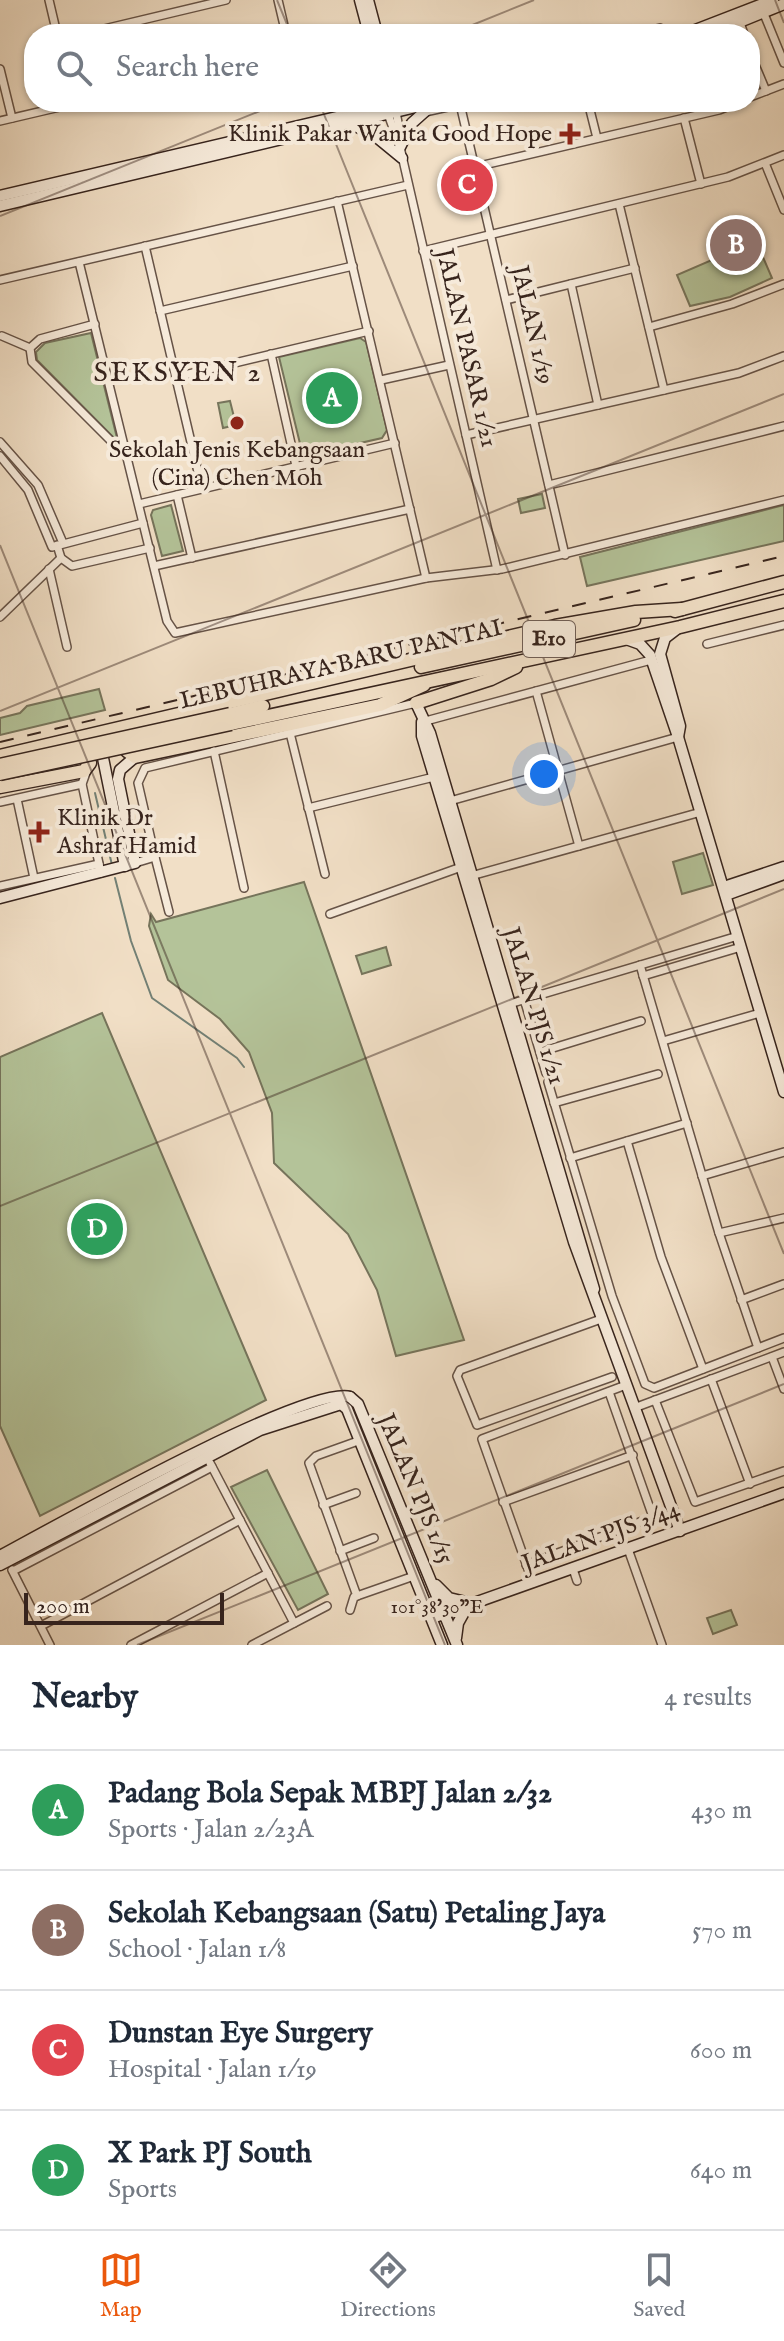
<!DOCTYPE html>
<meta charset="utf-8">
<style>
:root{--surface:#fff;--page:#f6f6f7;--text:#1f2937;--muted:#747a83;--line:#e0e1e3;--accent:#ea580c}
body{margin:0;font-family:"IM FELL English",serif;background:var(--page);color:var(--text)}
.scale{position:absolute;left:24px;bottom:20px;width:200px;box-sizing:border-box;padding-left:8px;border:4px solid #37241d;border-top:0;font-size:22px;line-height:28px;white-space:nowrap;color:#37241d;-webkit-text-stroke:6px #f6eada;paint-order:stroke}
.you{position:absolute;left:544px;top:774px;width:28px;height:28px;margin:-20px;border:6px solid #fff;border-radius:50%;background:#1a73e8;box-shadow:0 0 0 12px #1a73e833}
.badge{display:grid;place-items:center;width:52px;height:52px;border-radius:50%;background:var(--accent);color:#fff;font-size:26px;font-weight:700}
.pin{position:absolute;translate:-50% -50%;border:4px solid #fff;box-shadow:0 2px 8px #0006}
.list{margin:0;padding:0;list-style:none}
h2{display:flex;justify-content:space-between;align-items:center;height:104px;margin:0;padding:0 32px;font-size:34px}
h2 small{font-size:26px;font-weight:400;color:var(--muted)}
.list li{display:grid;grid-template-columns:52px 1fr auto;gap:24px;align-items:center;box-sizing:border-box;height:120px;padding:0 32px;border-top:2px solid var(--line)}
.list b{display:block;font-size:30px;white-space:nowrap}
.list p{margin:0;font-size:26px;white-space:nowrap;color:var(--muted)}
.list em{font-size:26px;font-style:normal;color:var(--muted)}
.icon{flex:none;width:44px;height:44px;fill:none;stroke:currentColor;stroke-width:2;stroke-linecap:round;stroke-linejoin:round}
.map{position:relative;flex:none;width:784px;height:1645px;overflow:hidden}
.search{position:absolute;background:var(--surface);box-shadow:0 2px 6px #0004;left:24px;right:24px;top:24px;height:88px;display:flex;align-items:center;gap:20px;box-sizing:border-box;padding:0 28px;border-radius:32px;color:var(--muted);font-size:30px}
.sheet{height:584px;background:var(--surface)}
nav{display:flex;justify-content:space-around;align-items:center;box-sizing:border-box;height:112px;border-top:2px solid var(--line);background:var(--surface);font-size:22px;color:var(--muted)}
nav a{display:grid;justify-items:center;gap:4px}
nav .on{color:var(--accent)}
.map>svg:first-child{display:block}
.green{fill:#b4c399;stroke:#76745b;stroke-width:2}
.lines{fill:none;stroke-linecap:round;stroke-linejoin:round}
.stream{stroke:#738075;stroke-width:2}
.street-casing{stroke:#665347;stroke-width:10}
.secondary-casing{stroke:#37241d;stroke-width:13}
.highway-casing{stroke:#37241d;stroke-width:15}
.street{stroke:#f6eada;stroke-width:7}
.secondary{stroke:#f6eada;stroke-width:10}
.highway{stroke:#f1dfc6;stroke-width:12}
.rail{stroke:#37241d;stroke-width:2;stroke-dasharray:14 14;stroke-linecap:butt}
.highway-bridge-casing{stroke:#37241d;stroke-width:15;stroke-linecap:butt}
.highway-bridge{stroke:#f1dfc6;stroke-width:12}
.ticks{fill:none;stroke:#37241d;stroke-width:2;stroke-opacity:0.45}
.poi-dot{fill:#8f2418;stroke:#f6eada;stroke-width:3}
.labels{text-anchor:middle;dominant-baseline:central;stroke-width:8;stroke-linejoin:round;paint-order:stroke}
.shield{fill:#f6eada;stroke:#705f56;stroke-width:2}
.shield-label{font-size:22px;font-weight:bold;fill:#37241d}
.poi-label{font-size:24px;fill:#37241d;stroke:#f6eada;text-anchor:end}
.street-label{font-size:24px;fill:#37241d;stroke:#f6eada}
.quarter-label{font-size:28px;letter-spacing:2px;fill:#37241d;stroke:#f6eada}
.ticks-label{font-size:20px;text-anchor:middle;fill:#37241d;stroke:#f6eada;stroke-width:8;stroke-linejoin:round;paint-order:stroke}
</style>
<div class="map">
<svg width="784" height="1645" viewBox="0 0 784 1645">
<rect width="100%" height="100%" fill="#f1dfc6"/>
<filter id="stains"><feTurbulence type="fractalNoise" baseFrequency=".0025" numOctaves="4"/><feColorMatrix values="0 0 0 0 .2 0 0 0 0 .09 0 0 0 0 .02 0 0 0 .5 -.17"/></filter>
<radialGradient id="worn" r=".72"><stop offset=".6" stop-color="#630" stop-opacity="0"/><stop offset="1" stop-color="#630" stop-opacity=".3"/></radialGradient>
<g class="green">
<polygon points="756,241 772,278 730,297 690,306 677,275"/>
<polygon points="91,333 118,442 37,360 36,352 45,343"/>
<polygon points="360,338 366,342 387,430 382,438 303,456 279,357"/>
<polygon points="230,401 236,425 223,428 218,403"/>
<polygon points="542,494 545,508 521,513 518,499"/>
<polygon points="171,505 183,551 162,556 151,515 153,510"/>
<polygon points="784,505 784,541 587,586 580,557"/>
<polygon points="99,689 105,710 0,735 0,718 20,713 27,706"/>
<polygon points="703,853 713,885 682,894 673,862"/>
<polygon points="304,882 464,1340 396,1356 377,1290 348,1234 274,1163 272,1113 249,1052 220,1019 168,980 149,926 151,914 156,922"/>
<polygon points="386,947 391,965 362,974 356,956"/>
<polygon points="102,1013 266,1400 40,1516 0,1426 0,1057"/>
<polygon points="267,1470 328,1594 298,1610 231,1487"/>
<polygon points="731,1610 737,1625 713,1634 707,1618"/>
</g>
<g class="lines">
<g class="stream">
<polyline points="95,793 112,865"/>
<polyline points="115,878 131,941 152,998 237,1058 244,1067"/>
</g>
<defs>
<g id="street">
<polyline points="49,0 57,34"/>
<polyline points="278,0 286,34"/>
<polyline points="762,9 784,63"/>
<polyline points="740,23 744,34"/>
<polyline points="83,34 226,0"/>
<polyline points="635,34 660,28"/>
<polyline points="735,34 740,23"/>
<polyline points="750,53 766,91"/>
<polyline points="0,69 12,118"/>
<polyline points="750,97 784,84"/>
<polyline points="588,102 597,138"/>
<polyline points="460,104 565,555"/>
<polyline points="396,112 399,128 396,135"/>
<polyline points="425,112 470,102"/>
<polyline points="388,114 400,147 497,570"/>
<polyline points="684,118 701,184"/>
<polyline points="0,121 81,102"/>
<polyline points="765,163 784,210"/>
<polyline points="475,167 719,110 739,102"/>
<polyline points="337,201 426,578"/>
<polyline points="619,204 664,390"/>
<polyline points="145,246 202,489"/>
<polyline points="423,251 728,177 784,155"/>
<polyline points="79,262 167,621 175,633 426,578 502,569 784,500"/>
<polyline points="0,280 408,185"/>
<polyline points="571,284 598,405"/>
<polyline points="506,300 635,268"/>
<polyline points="160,311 353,266"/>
<polyline points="95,324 40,339 30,348 32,362 126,456"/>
<polyline points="649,327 732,304 784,284"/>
<polyline points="2,336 30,348"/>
<polyline points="271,354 296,466"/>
<polyline points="176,377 369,331"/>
<polyline points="381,380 449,365"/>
<polyline points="466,435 739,373 784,356"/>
<polyline points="0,442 38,485 63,543"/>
<polyline points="0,456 28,490 52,547 143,523"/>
<polyline points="549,485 784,426"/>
<polyline points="177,495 192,558"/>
<polyline points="139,504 395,443"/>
<polyline points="57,545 61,558 72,566 150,548"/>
<polyline points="154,566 410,509"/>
<polyline points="49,569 67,647"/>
<polyline points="0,617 61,558"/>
<polyline points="707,644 784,625"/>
<polyline points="536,691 579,846"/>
<polyline points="422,722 651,660"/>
<polyline points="290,733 325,874"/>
<polyline points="214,751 244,888"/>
<polyline points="87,770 82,784 101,873"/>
<polyline points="17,799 34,878"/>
<polyline points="450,801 678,737"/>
<polyline points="0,802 82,784"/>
<polyline points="308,808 434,777"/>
<polyline points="155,857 169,912"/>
<polyline points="135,863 155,857 138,783 145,768 416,703"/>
<polyline points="471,876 701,812"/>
<polyline points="0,886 99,864"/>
<polyline points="330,914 464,866"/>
<polyline points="640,965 719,1233 758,1348"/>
<polyline points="643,976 741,947"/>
<polyline points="524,999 546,1073"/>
<polyline points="506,1005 738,936"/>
<polyline points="663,1041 760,1013"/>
<polyline points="540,1052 641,1021"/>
<polyline points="548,1082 612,1296 645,1384 654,1388 784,1338"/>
<polyline points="554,1103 658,1074"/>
<polyline points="627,1141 661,1257 703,1369"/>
<polyline points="570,1158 687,1123"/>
<polyline points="702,1176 784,1152"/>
<polyline points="719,1233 784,1218"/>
<polyline points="741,1300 784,1284"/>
<polyline points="601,1319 460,1370 457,1376 477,1425 612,1377"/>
<polyline points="772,1357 784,1389"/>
<polyline points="711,1379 750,1484"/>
<polyline points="655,1400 695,1502 784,1471"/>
<polyline points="634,1408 784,1352"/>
<polyline points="210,1463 294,1623"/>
<polyline points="503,1502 633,1455"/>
<polyline points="323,1505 356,1493"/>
<polyline points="628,1549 662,1645"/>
<polyline points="340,1551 374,1538"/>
<polyline points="526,1565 653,1517 609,1392"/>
<polyline points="573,1569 577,1581"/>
<polyline points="12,1570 50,1645"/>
<polyline points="13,1571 212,1467"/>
<polyline points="533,1583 482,1439 626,1385"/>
<polyline points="357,1596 309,1463 316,1456 358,1441"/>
<polyline points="350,1610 354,1597 414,1576"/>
<polyline points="41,1626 240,1520"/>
<polyline points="131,1645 268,1573"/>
<polyline points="252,1645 327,1606"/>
</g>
<g id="secondary">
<polyline points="360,0 369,34"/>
<polyline points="368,0 377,34"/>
<polyline points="685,34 773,0"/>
<polyline points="710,34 784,4"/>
<polyline points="349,123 374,135 402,158"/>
<polyline points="400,147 412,123 431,106"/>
<polyline points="0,196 401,102"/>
<polyline points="0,206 437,102"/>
<polyline points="626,639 640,644 650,655 678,737 784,1092"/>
<polyline points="416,703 430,733 594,1289"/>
<polyline points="422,722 422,736 574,1242 680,1531"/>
<polyline points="678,737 680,726 660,654 665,638 678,628"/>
<polyline points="105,747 103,758 125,866"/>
<polyline points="724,887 784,867"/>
<polyline points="726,895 784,874"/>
<polyline points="0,898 135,863 118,779 120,770 135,757"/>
<polyline points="350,1397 358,1404 457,1645"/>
<path d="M 0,1556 C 52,1528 308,1384 350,1397"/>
<polyline points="0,1565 260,1430 341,1404 347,1409 442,1645"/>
<polyline points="436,1585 449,1598 470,1603"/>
<polyline points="432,1618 784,1493"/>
<polyline points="456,1638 458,1623 468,1605"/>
</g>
<g id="highway">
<polyline points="675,611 784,582"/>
<polyline points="421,667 634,620"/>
<polyline points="416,703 491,679 516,667"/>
<polyline points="230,714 263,706"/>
<polyline points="231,724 680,627 784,601"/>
<polyline points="127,739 127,751 135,757 380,705 424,685"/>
<polyline points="0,756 555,626 636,612 682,609"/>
<polyline points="0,787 84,771 90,763 86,747"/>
</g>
</defs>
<use href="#street" class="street-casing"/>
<use href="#secondary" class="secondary-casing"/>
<use href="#highway" class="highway-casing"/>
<use href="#street" class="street"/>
<use href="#secondary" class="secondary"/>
<use href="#highway" class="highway"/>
<polyline class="rail" points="0,742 784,556"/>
<defs>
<g id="highway-bridge">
<polyline points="0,765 230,714"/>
<polyline points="0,774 231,724"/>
</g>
</defs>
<use href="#highway-bridge" class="highway-bridge-casing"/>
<use href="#highway-bridge" class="highway-bridge"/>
</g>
<path class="ticks" d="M 277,0 L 291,34M 775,0 L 784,23M 450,34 L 534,0M 319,102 L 784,1254M 0,216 L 282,102M 0,545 L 445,1645M 0,711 L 784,394M 0,1206 L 784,889M 137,1645 L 784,1384"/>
<g class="poi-dot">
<path d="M566 122h8v8h8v8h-8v8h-8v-8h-8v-8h8z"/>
<circle cx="237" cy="423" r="8"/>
<path d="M35 820h8v8h8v8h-8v8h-8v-8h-8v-8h8z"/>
</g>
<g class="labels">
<rect class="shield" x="523" y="621" width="52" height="36" rx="6"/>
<g class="shield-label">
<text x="549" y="639">E10</text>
</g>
<g class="poi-label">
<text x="552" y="134">Klinik Pakar Wanita Good Hope</text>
<text x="237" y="450" text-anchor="middle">Sekolah Jenis Kebangsaan<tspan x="237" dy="28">(Cina) Chen Moh</tspan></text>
<text x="57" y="818" text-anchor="start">Klinik Dr<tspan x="57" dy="28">Ashraf Hamid</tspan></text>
</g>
<g class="street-label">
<text transform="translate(532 325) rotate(77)">JALAN 1/19</text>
<text transform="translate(466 348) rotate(77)">JALAN PASAR 1/21</text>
<text transform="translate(341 665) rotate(-13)">LEBUHRAYA BARU PANTAI</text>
<text transform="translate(533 1006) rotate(73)">JALAN PJS 1/21</text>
<text transform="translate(415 1489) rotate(67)">JALAN PJS 1/15</text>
<text transform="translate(601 1537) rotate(-20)">JALAN PJS 3/44</text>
</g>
<g class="quarter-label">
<text x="178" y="373">SEKSYEN 2</text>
</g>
</g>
<g class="ticks-label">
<text x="437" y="1613">101°38'30"E</text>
</g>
<rect width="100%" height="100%" filter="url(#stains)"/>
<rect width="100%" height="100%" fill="url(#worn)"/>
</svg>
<div class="scale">200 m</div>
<div class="you"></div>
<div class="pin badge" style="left:332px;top:398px;background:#2e9e5b">A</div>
<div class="pin badge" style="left:736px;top:245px;background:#8d6e63">B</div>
<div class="pin badge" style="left:467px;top:185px;background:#e0444e">C</div>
<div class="pin badge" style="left:97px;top:1229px;background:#2e9e5b">D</div>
<div class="search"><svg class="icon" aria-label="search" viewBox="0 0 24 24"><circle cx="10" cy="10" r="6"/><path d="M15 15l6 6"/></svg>Search here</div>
</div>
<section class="sheet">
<h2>Nearby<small>4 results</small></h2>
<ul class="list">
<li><span class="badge" style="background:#2e9e5b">A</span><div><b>Padang Bola Sepak MBPJ Jalan 2/32</b><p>Sports · Jalan 2/23A</p></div><em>430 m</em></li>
<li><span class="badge" style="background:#8d6e63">B</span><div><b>Sekolah Kebangsaan (Satu) Petaling Jaya</b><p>School · Jalan 1/8</p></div><em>570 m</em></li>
<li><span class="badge" style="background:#e0444e">C</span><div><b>Dunstan Eye Surgery</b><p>Hospital · Jalan 1/19</p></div><em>600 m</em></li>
<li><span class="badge" style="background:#2e9e5b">D</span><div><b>X Park PJ South</b><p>Sports</p></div><em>640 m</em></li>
</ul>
</section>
<nav>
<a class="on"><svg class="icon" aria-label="map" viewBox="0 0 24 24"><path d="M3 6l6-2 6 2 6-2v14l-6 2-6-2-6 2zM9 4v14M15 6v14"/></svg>Map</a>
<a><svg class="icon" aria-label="directions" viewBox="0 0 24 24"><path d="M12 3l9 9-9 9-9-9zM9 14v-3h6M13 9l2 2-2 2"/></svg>Directions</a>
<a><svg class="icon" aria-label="saved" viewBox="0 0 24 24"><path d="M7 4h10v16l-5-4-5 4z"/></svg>Saved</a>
</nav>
